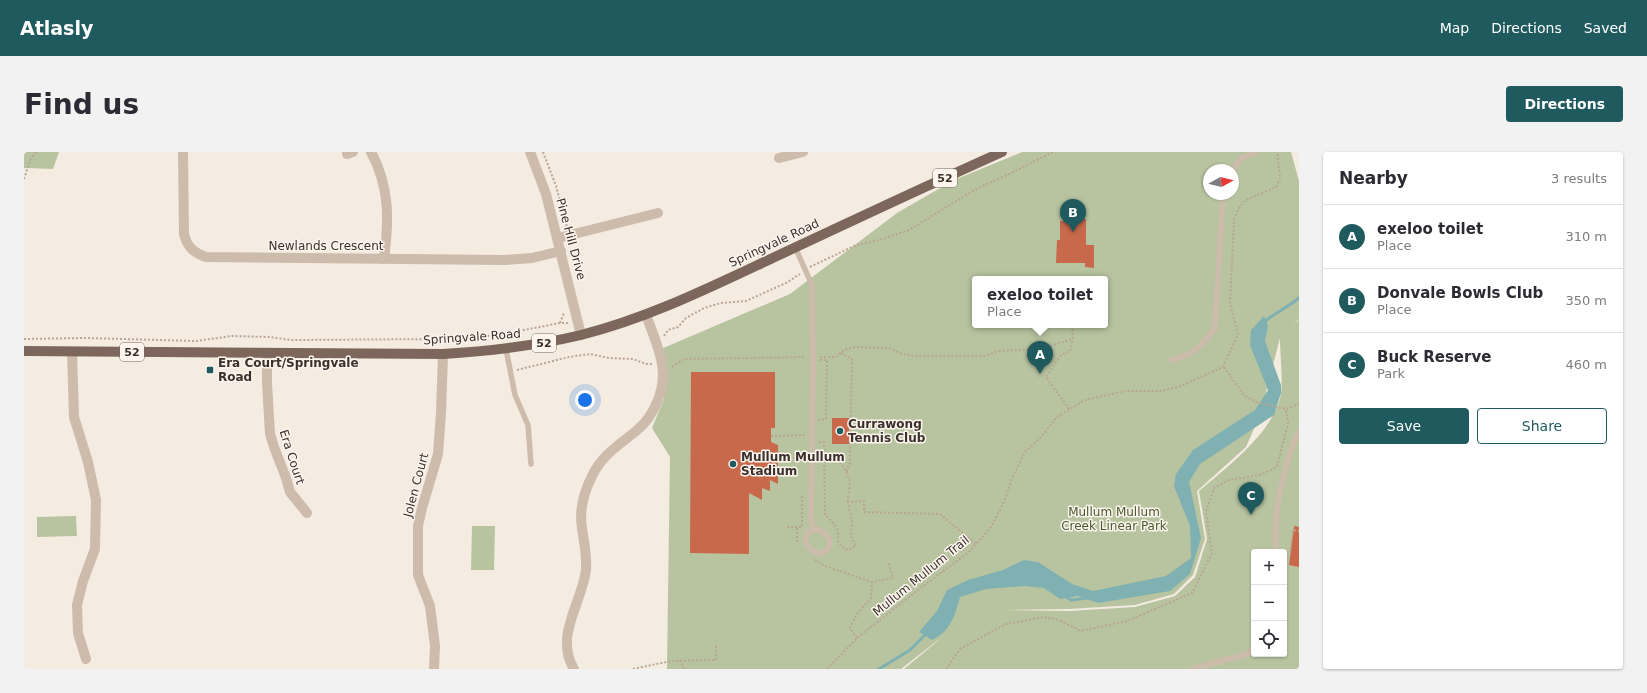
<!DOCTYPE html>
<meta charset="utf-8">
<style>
:root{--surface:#fff;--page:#f2f2f3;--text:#2b2b33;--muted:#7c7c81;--line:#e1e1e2;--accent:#1f5a5e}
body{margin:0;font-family:"DejaVu Sans",sans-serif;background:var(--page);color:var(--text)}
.controls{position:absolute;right:12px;bottom:12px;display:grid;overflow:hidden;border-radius:4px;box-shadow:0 1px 3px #0004}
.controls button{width:36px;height:36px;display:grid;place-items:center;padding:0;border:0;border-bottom:1px solid var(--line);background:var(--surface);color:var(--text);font:20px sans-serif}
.compass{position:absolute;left:1179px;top:12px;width:36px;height:36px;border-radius:50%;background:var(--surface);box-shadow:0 1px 3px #0004;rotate:82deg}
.you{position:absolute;left:561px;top:248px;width:14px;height:14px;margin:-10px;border:3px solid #fff;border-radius:50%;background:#1a73e8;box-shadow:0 0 0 6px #1a73e833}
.badge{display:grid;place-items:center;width:26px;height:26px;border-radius:50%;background:var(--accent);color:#fff;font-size:13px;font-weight:700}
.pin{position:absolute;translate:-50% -33px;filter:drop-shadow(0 1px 2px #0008)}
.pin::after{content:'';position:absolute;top:21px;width:14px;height:12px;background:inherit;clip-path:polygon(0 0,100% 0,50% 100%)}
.popup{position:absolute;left:948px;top:124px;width:136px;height:52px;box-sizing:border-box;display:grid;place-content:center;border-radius:4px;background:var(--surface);filter:drop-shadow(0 1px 3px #0005);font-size:13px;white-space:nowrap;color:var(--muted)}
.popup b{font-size:15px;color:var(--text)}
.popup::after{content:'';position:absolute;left:50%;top:100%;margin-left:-8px;border:8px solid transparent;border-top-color:var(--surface)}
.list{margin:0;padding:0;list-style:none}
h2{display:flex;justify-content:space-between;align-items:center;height:52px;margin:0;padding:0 16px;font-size:17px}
h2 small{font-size:13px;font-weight:400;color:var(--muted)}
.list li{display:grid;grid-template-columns:26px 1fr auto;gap:12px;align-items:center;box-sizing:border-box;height:64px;padding:0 16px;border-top:1px solid var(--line)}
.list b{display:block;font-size:15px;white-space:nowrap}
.list p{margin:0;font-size:13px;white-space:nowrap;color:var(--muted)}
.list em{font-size:13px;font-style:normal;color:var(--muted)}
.actions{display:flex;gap:8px;padding:12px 16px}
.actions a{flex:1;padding:9px 0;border:1px solid var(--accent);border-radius:4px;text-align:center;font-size:14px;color:var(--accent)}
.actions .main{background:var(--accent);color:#fff}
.icon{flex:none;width:22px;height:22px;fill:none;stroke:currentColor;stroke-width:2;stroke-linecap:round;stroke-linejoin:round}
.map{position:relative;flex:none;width:1275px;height:517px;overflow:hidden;border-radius:4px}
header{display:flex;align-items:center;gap:24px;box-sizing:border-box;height:56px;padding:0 20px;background:var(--accent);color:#fff}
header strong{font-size:19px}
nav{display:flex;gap:22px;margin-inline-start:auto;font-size:14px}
.intro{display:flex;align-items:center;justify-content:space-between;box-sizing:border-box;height:96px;padding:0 24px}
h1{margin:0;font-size:28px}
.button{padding:10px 18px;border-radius:4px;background:var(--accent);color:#fff;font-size:14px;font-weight:700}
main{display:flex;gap:24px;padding:0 24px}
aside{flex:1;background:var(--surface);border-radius:4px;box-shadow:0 1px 3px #0004}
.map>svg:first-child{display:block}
.green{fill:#b8c4a0;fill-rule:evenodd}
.water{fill:#7fb0b2}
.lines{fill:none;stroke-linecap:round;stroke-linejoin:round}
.stream{stroke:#7fb0b2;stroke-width:3}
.building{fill:#c8694b}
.path{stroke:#b9a596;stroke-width:2;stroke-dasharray:2 2;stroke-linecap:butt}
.service{stroke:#cdbbac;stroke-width:5.5}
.minor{stroke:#cdbbac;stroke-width:10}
.primary{stroke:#7d675c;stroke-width:10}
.poi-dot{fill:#1f5a5e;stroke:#fbf5ee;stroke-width:1.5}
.labels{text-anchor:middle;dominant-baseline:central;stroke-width:3;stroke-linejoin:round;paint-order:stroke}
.shield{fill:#fbf5ee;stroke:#756b66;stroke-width:1}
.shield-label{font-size:11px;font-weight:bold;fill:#3b302b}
.street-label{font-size:12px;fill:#3b302b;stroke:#fbf5ee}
.poi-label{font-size:12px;font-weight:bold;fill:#3b302b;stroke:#fbf5ee;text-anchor:start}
.park-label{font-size:12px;fill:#4a5a2e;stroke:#fbf5ee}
</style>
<header>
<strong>Atlasly</strong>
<nav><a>Map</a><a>Directions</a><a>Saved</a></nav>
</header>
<div class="intro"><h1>Find us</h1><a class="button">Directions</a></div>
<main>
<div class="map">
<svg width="1275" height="517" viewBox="0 0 1275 517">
<rect width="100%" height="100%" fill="#f4ebe1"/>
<g class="green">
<polygon points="0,0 35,0 29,17 0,16"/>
<path d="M 998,0 L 1267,0 L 1275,29 L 1275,167 L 1269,173 L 1275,168 L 1275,517 L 880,517 L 922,482 L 877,517 L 643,517 L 646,305 L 628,276 L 640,247 L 637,197 L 766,142 L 873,61 L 930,28 ZM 1185,18 L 1209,18 L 1209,42 L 1185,42 ZM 951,127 L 1081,127 L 1081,173 L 951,173 ZM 1256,186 C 1256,201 1259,228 1257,242 C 1250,280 1203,315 1175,339 L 1183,387 L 1171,425 L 1151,444 L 1111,455 L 1045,459 L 980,458 L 1045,457 L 1111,453 L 1150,442 L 1169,423 L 1181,387 L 1173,339 L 1222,295 L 1236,263 ZM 1230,400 L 1260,400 L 1260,502 L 1230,502 Z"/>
<polygon points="52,364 53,384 13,385 13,365"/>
<polygon points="448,374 471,374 470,418 447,418"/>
</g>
<path class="water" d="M 1240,164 L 1244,174 L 1241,189 L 1257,233 L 1257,241 L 1250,263 L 1176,312 L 1165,330 L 1177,386 L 1166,422 L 1146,439 L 1074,451 L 1054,444 L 1036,447 L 1020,436 L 1001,434 L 962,437 L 936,445 C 931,463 927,479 908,488 L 895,480 L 913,459 L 923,438 L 944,428 L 979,418 L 1000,408 L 1014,410 L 1048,432 L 1069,439 L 1142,424 L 1167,406 L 1166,374 L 1150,334 L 1152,322 L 1169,298 L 1231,258 L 1244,238 L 1226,193 L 1227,178 Z"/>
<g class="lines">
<g class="stream">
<path d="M 1240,170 C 1251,161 1264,155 1275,146"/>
<polyline points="1041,444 1047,448 1064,446"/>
<polyline points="855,517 886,498 903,481"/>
</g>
</g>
<g class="building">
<polygon points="1049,58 1058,58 1057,67 1062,67 1062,93 1070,93 1070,116 1061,115 1061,111 1032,111 1033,88 1036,88 1036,69 1048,69"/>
<polygon points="667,220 751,220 751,276 747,276 747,290 754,293 754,332 746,328 746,339 738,336 738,348 725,341 725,402 666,401"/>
<rect x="808" y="266" width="17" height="26"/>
<polygon points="1270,374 1275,375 1275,415 1265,413"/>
</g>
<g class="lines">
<g class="path">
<polyline points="519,0 532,34 543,75"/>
<polyline points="0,27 6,8 12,0"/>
<polyline points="786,115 830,94 859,87 885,78 952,37 983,23 1029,0"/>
<polyline points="536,171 540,161"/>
<polyline points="640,184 644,178 654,175 662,166 680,156 697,151 722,149 762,131 776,122"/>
<polyline points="0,187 62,186 172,189 208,184 245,185 268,188 426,187 446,186 479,182 536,171 545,171"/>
<polyline points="817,201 828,207 826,310 822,322"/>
<polyline points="796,205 812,205 820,198 830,195 865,196 878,202 890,204 961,204 975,199 1015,197 1049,187 1048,173"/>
<polyline points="648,215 660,207 781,205"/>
<polyline points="1200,215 1220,243 1232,250 1262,257"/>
<polyline points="493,218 545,205 566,202 585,206 609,207 622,212 628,212"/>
<polyline points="1045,257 1022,225 1037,203 1046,199 1049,187"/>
<polyline points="794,268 802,267 803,208 795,208"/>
<polyline points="747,284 781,283"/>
<path d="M 795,290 L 800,290 L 801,363 C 804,366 809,370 812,375 C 818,386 807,389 824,398 L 832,394 L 827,384 L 828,370 L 824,350 L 840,349 L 840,360 L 916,362 L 952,392"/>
<path d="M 801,309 L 805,303 C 815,306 822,317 825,327 C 827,333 824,343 824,350"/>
<polyline points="763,375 778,375 778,345 780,345"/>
<polyline points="773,390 773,375"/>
<polyline points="1266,401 1269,378 1275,379"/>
<polyline points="791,408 801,414 848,430 869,426 864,409"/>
<polyline points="833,486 826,476 833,462 847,446 848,430"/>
<polyline points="656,508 660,517"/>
<polyline points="609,517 647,509 692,508 692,493"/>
<polyline points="803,517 833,486 894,438 945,400 967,375 980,350 989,324 1001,300 1017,285 1033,265 1061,248 1101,239 1137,239 1157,234 1199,215 1214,182 1206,152 1210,68 1216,54 1222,48 1252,35 1256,26 1253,0"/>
<polyline points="922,517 936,497 982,472 1019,465 1035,468 1057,479 1103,469 1168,441 1188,401 1182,360 1190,336 1205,328 1236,323 1253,315 1264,271 1262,257 1275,252"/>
</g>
<g class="service">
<polyline points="1208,18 1217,6 1233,0"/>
<polyline points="771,95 788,133 789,215 787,368 789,378"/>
<polyline points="482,197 491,243 504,273 507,312"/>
<path d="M 1147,208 C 1170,203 1177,195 1191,176 L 1199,42"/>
<path d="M 794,377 C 821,391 795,415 781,390 L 784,380 Z"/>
<path d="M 1252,400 C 1252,390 1251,379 1252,369 C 1253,348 1264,297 1275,280"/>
<polyline points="1168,517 1223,502 1230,497"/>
</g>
<g class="minor">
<path d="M 159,0 L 160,82 C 163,95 170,101 182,105 L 481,108 L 508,106 L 537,99"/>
<path d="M 347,0 C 366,35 365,69 360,107"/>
<polyline points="506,0 522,42 557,183"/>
<polyline points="323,2 329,0"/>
<polyline points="755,6 779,0"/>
<polyline points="534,86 634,61"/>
<polyline points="48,200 50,265 64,310 72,348 71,397 59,429 53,453 54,481 62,507"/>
<polyline points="243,202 243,231 246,282 250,295 262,326 266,340 283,361"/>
<polyline points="410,517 411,494 406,454 394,423 394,374 398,356 414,302 417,261 419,202"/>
<path d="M 550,517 C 530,484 558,451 562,418 C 563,403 560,391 558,376 C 555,358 560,340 568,324 C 578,303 595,293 612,279 C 631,264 642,236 638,212 C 635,195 628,179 622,163"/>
</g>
<path class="primary" d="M 0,199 L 419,202 C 466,199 511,194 557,183 C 625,166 689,134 753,104 C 828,69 902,34 978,0"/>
</g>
<g class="poi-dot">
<rect x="182" y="214" width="8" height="8" rx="2"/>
<circle cx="816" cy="279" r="4"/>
<circle cx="709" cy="312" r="4"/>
</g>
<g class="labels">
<g class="shield">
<rect x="909" y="17" width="24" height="18" rx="3"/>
<rect x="508" y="182" width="24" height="18" rx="3"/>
<rect x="96" y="191" width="24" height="18" rx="3"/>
</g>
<g class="shield-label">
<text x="921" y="26">52</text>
<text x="520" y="191">52</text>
<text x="108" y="200">52</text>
</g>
<g class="street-label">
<text transform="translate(547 87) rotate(75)">Pine Hill Drive</text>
<text transform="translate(750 91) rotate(-25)">Springvale Road</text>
<text x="302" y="94">Newlands Crescent</text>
<text transform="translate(448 185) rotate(-4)">Springvale Road</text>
<text transform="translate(268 305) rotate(72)">Era Court</text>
<text transform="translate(392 333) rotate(-75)">Jolen Court</text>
<text transform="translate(897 424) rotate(-39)">Mullum Mullum Trail</text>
</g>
<g class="poi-label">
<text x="194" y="211">Era Court/Springvale<tspan x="194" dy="14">Road</tspan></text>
<text x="824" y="272">Currawong<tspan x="824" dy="14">Tennis Club</tspan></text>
<text x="717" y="305">Mullum Mullum<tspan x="717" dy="14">Stadium</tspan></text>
</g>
<g class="park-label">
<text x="1090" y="360">Mullum Mullum<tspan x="1090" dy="14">Creek Linear Park</tspan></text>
</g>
</g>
</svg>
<div class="controls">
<button>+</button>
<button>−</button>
<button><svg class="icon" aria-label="locate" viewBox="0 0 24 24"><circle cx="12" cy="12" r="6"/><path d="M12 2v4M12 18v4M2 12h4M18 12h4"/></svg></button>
</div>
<svg class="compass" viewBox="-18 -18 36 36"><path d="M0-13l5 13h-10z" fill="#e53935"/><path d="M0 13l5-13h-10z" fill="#7c7c81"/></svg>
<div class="you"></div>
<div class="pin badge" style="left:1016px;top:222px">A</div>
<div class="popup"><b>exeloo toilet</b>Place</div>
<div class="pin badge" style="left:1049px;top:80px">B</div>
<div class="pin badge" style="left:1227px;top:363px">C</div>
</div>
<aside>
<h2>Nearby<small>3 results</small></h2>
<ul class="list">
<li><span class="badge">A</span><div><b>exeloo toilet</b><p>Place</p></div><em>310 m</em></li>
<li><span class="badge">B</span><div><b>Donvale Bowls Club</b><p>Place</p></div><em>350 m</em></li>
<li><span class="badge">C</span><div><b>Buck Reserve</b><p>Park</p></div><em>460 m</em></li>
</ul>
<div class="actions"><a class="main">Save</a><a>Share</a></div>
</aside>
</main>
